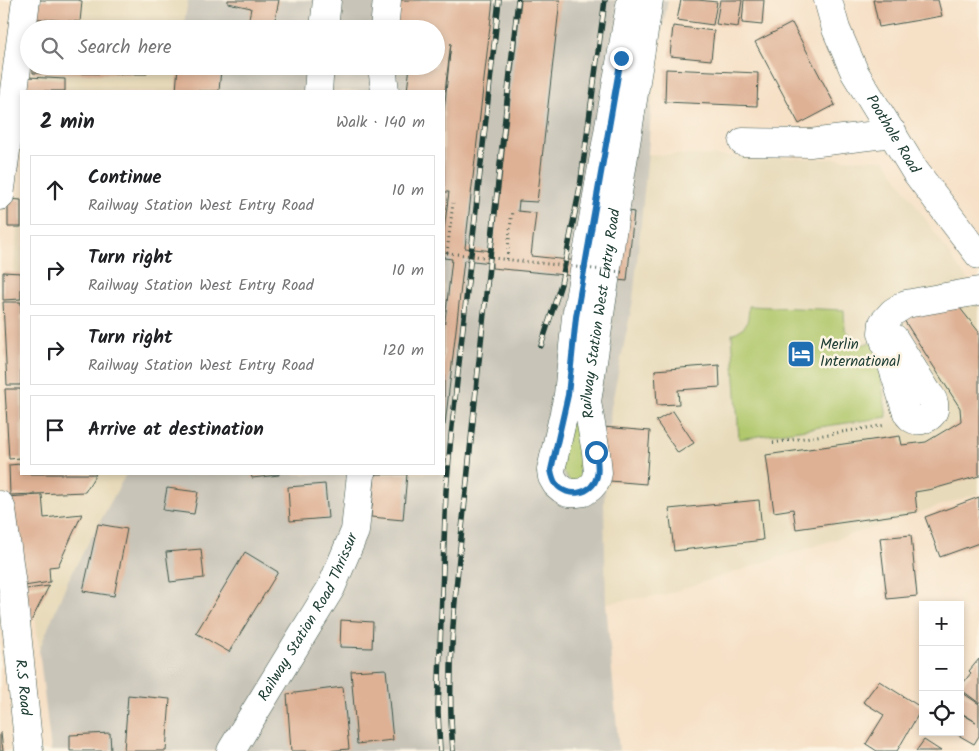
<!DOCTYPE html>
<meta charset="utf-8">
<style>
:root{--surface:#fff;--page:#f2f2f2;--text:#202124;--muted:#757577;--line:#e0e0e0}
body{margin:0;font-family:Kalam,sans-serif;background:var(--page);color:var(--text)}
.controls{position:absolute;right:15px;bottom:15px;display:grid;overflow:hidden;border-radius:0px;box-shadow:0 2px 8px #0003}
.controls button{width:45px;height:45px;display:grid;place-items:center;padding:0;border:0;border-bottom:1px solid var(--line);background:var(--surface);color:var(--text);font:25px sans-serif}
.stop{position:absolute;width:15px;height:15px;margin:-11px;border:4px solid #1f6fb2;border-radius:50%;background:#fff}
.stop.end{background:#1f6fb2;border-color:#fff;box-shadow:0 1px 5px #0008}
.list{margin:0;padding:0;list-style:none}
h2{display:flex;justify-content:space-between;align-items:center;height:65px;margin:0;padding:0 20px;font-size:21px}
h2 small{font-size:16px;font-weight:400;color:var(--muted)}
.list li{display:grid;grid-template-columns:32px 1fr auto;gap:15px;align-items:center;box-sizing:border-box;height:70px;margin:0 10px 10px;padding:0 10px;border:1px solid var(--line);border-radius:0px}
.list b{display:block;font-size:19px;white-space:nowrap}
.list p{margin:0;font-size:16px;white-space:nowrap;color:var(--muted)}
.list em{font-size:16px;font-style:normal;color:var(--muted)}
.icon{flex:none;width:28px;height:28px;fill:none;stroke:currentColor;stroke-width:2;stroke-linecap:round;stroke-linejoin:round}
.map{position:relative;flex:none;width:979px;height:751px;overflow:hidden}
.search{position:absolute;background:var(--surface);box-shadow:0 2px 8px #0003;left:20px;top:20px;width:425px;height:55px;display:flex;align-items:center;gap:12px;box-sizing:border-box;padding:0 18px;border-radius:28px;color:var(--muted);font-size:19px}
.panel{position:absolute;background:var(--surface);box-shadow:0 2px 8px #0003;left:20px;top:90px;width:425px;height:385px;border-radius:0px}
.map>svg:first-child{display:block}
.built{fill:#e7daba}
.industrial{fill:#c8c4b8}
.green{fill:#b1c86d;stroke:#688250}
.building{fill:#deb194}
.lines{fill:none;stroke-linecap:round;stroke-linejoin:round}
.minor-casing{stroke:#3f554a;stroke-width:29}
.major-casing{stroke:#3f554a;stroke-width:29}
.path{stroke:#3f554a;stroke-width:3;stroke-dasharray:1 4;stroke-linecap:butt}
.minor{stroke:#fff;stroke-width:28}
.major{stroke:#fff;stroke-width:28}
.rail-casing{stroke:#1f3d34;stroke-width:5.5}
.rail{stroke:#fcf5e5;stroke-width:4;stroke-dasharray:11;stroke-linecap:butt}
.path-bridge{stroke:#3f554a;stroke-width:3;stroke-dasharray:1 4;stroke-linecap:butt}
.route{stroke:#1f6fb2;stroke-width:6}
.labels{text-anchor:middle;dominant-baseline:central;stroke-width:5;stroke-linejoin:round;paint-order:stroke}
.street-label{font-size:15px;fill:#1f3d34;stroke:#fcf5e5}
.poi-label{font-size:15px;fill:#1f3d34;stroke:#fcf5e5;text-anchor:start}
</style>
<div class="map">
<svg width="979" height="751" viewBox="0 0 979 751">
<rect width="100%" height="100%" fill="#fcf5e5"/>
<filter id="ink" filterUnits="userSpaceOnUse"><feTurbulence type="fractalNoise" baseFrequency=".02" numOctaves="2"/><feDisplacementMap in="SourceGraphic" scale="10" xChannelSelector="R" yChannelSelector="G"/><feConvolveMatrix kernelMatrix="1 2 1 2 8 2 1 2 1" color-interpolation-filters="sRGB"/></filter>
<filter id="wash" filterUnits="userSpaceOnUse"><feTurbulence type="fractalNoise" baseFrequency=".0096" numOctaves="4" result="noise"/><feDisplacementMap in="SourceGraphic" scale="20" xChannelSelector="R" yChannelSelector="G"/><feGaussianBlur stdDeviation="1.12" result="paint"/><feColorMatrix in="noise" values="0 0 0 0 0 0 0 0 0 0 0 0 0 0 0 0 0 1.4 0 .05"/><feComposite in="paint" operator="in"/></filter>
<g filter="url(#wash)">
<rect width="100%" height="100%" fill="#f6e0c6"/>
<g class="built">
<polygon points="46,0 188,0 183,29 42,29"/>
<polygon points="37,66 178,66 176,91 34,91"/>
<polygon points="648,154 885,160 979,297 979,493 664,595 606,603 604,503 611,407 633,301"/>
<polygon points="21,187 21,473 12,384 11,293"/>
<polygon points="21,474 126,474 68,580 39,650"/>
</g>
<polygon class="industrial" points="188,0 668,0 653,80 648,154 633,301 611,407 604,503 606,603 619,751 51,751 39,650 68,580 126,474 444,474 444,91 176,91 178,66 436,66 436,29 183,29"/>
<g class="green">
<path d="M 749,306 L 844,310 L 845,329 L 859,345 L 875,342 L 887,417 L 739,439 L 732,334 C 748,327 748,323 749,306 Z"/>
<polygon points="574,410 591,467 573,485 558,465"/>
</g>
<g id="blocks">
<g class="building">
<polygon points="32,0 77,0 82,1 80,22 30,18"/>
<polygon points="228,0 279,0 273,29 247,29 251,8 228,3"/>
<polygon points="399,0 493,0 465,248 493,251 521,0 560,0 537,202 519,201 518,211 536,213 531,256 617,265 623,210 634,212 627,281 492,268 492,263 464,260 445,425 444,425 444,329 452,259 444,258 444,230 449,192 444,192 444,112 451,43 445,91 407,91 410,66 436,66 436,29 396,29"/>
<polygon points="681,0 698,0 717,2 713,25 677,20"/>
<polygon points="720,0 742,0 738,27 716,24"/>
<polygon points="744,0 764,0 762,25 742,23"/>
<polygon points="873,0 938,0 942,16 879,27"/>
<polygon points="792,23 835,105 799,124 755,42"/>
<polygon points="673,26 714,31 711,60 670,56"/>
<polygon points="33,66 147,66 147,74 33,73"/>
<polygon points="178,66 197,66 221,69 219,91 176,91"/>
<polygon points="666,69 758,73 757,106 665,102"/>
<polygon points="28,77 65,79 65,91 27,91"/>
<polygon points="8,199 21,200 21,227 8,227"/>
<polygon points="3,272 21,273 21,299 3,300"/>
<polygon points="952,298 979,332 979,476 933,489 915,492 917,512 796,529 793,509 774,512 766,455 900,436 902,445 926,442 961,421 960,408 904,320"/>
<polygon points="3,302 21,302 21,385 7,385"/>
<polygon points="719,365 720,387 678,390 679,404 657,405 655,370"/>
<polygon points="5,389 21,389 21,458 9,459"/>
<polygon points="673,411 694,443 678,453 656,421"/>
<polygon points="603,427 650,431 646,484 598,480"/>
<polygon points="21,464 21,474 96,474 85,492 10,495 9,465"/>
<polygon points="251,474 279,474 279,475 252,478"/>
<polygon points="375,474 407,474 403,520 371,517"/>
<polygon points="325,484 328,518 290,521 288,487"/>
<polygon points="167,488 198,492 194,514 163,510"/>
<polygon points="42,495 44,518 82,514 58,566 49,567 50,582 18,587 4,497"/>
<polygon points="979,497 979,543 940,557 925,517"/>
<polygon points="759,500 763,540 674,551 669,509"/>
<polygon points="98,524 127,529 114,596 83,591"/>
<polygon points="911,535 917,596 887,599 880,538"/>
<polygon points="201,549 204,578 170,582 166,552"/>
<polygon points="245,552 278,572 229,652 196,633"/>
<polygon points="49,586 24,635 19,590"/>
<polygon points="341,620 373,622 372,648 340,647"/>
<polygon points="979,659 979,703 960,689 960,687 971,673 969,671"/>
<polygon points="386,669 393,740 357,744 351,671"/>
<polygon points="879,681 922,708 897,751 877,751 866,744 884,715 863,702"/>
<polygon points="343,687 349,749 328,751 291,751 287,694"/>
<polygon points="960,691 979,704 979,736 974,744 953,732 960,732 960,713 976,722 960,712"/>
<polygon points="128,695 170,699 166,751 124,751"/>
<polygon points="0,733 1,733 3,751 0,751"/>
<polygon points="110,733 111,751 70,751 70,735"/>
<polygon points="924,740 941,751 916,751"/>
</g>
</g>
</g>
<g filter="url(#ink)">
<use href="#blocks" fill-opacity="0" stroke="#3f554a" stroke-width="1"/>
<g class="lines">
<defs>
<g id="minor">
<path id="s1" d="M 631,0 L 576,317 L 568,395 L 551,470 L 552,477 L 556,484 L 562,489 L 568,493 L 576,493 L 584,492 L 591,487 L 596,481 L 598,473 L 596,452 L 587,402 L 618,193 L 649,0"/>
<path id="s2" d="M 828,0 L 836,29 L 855,73 L 915,171 L 979,255"/>
<polyline points="324,29 327,0"/>
<polyline points="384,29 387,0"/>
<polyline points="382,66 385,91"/>
<polyline points="318,91 320,66"/>
<polyline points="743,142 810,143 893,133"/>
<polyline points="0,196 26,0"/>
<path d="M 894,338 L 928,393 C 936,401 938,414 925,419 C 900,429 897,381 928,393"/>
<polyline points="905,407 882,333 883,323 893,312 906,304 979,291"/>
<path id="s3" d="M 231,751 L 331,588 L 355,531 L 361,474"/>
</g>
<g id="major">
<path id="s4" d="M 0,505 L 2,510 L 13,593 L 29,751"/>
</g>
</defs>
<use href="#minor" class="minor-casing"/>
<use href="#major" class="major-casing"/>
<g class="path">
<polyline points="447,253 453,203"/>
<polyline points="507,259 512,211"/>
<polyline points="773,443 886,425"/>
</g>
<use href="#minor" class="minor"/>
<use href="#major" class="major"/>
<defs>
<g id="rail">
<polyline points="541,346 561,284 580,187 605,0"/>
<polyline points="440,751 438,712 441,619 446,491 451,436 499,0"/>
<path d="M 453,751 C 445,658 459,564 468,471 C 483,314 501,157 518,0"/>
</g>
</defs>
<use href="#rail" class="rail-casing"/>
<use href="#rail" class="rail"/>
<polyline class="path-bridge" points="447,253 622,272"/>
</g>
</g>
<g class="lines" filter="url(#ink)">
<path class="route" d="M 596,452 C 597,460 599,468 597,476 C 593,494 568,499 556,484 C 553,480 552,475 551,470 L 568,395 L 576,317 L 621,58"/>
</g>
<defs>
<symbol id="hotel-square" viewBox="-11 -11 22 22"><rect x="-9" y="-9" width="18" height="18" rx="4" fill="#1f6fb2" stroke="#fcf5e5"/><path d="M-6-4.5h1.5V1H6V5H4.5V3h-9V5H-6ZM-4 0a1.8 1.8 0 1 1 3.6 0ZM.5 0V-2.5h3Q6-2.5 6 0Z" fill="#fff"/></symbol>
</defs>
<g fill-rule="evenodd">
<use href="#hotel-square" x="785" y="338" width="32" height="32"/>
</g>
<g class="labels">
<g class="street-label">
<text stroke="none"><textPath href="#s2" startOffset="150">Poothole Road</textPath></text>
<text stroke="none"><textPath href="#s1" startOffset="709">Railway Station West Entry Road</textPath></text>
<text stroke="none"><textPath href="#s3" startOffset="155">Railway Station Road Thrissur</textPath></text>
<text stroke="none"><textPath href="#s4" startOffset="184">R.S Road</textPath></text>
</g>
<g class="poi-label">
<text x="820" y="345">Merlin<tspan x="820" dy="17">International</tspan></text>
</g>
</g>
</svg>
<div class="controls">
<button>+</button>
<button>−</button>
<button><svg class="icon" aria-label="locate" viewBox="0 0 24 24"><circle cx="12" cy="12" r="6"/><path d="M12 2v4M12 18v4M2 12h4M18 12h4"/></svg></button>
</div>
<div class="stop" style="left:596px;top:452px"></div>
<div class="stop end" style="left:621px;top:58px"></div>
<div class="search"><svg class="icon" aria-label="search" viewBox="0 0 24 24"><circle cx="10" cy="10" r="6"/><path d="M15 15l6 6"/></svg>Search here</div>
<section class="panel">
<h2>2 min<small>Walk · 140 m</small></h2>
<ul class="list">
<li><svg class="icon" aria-label="ahead" viewBox="0 0 24 24"><path d="M12 20V5M6 11l6-6 6 6"/></svg><div><b>Continue</b><p>Railway Station West Entry Road</p></div><em>10 m</em></li>
<li><svg class="icon" aria-label="right" viewBox="0 0 24 24"><path d="M7 20v-9h11M14 6l5 5-5 5"/></svg><div><b>Turn right</b><p>Railway Station West Entry Road</p></div><em>10 m</em></li>
<li><svg class="icon" aria-label="right" viewBox="0 0 24 24"><path d="M7 20v-9h11M14 6l5 5-5 5"/></svg><div><b>Turn right</b><p>Railway Station West Entry Road</p></div><em>120 m</em></li>
<li><svg class="icon" aria-label="arrive" viewBox="0 0 24 24"><path d="M6 21V4h12l-3 4 3 4H6"/></svg><div><b>Arrive at destination</b></div></li>
</ul>
</section>
</div>
